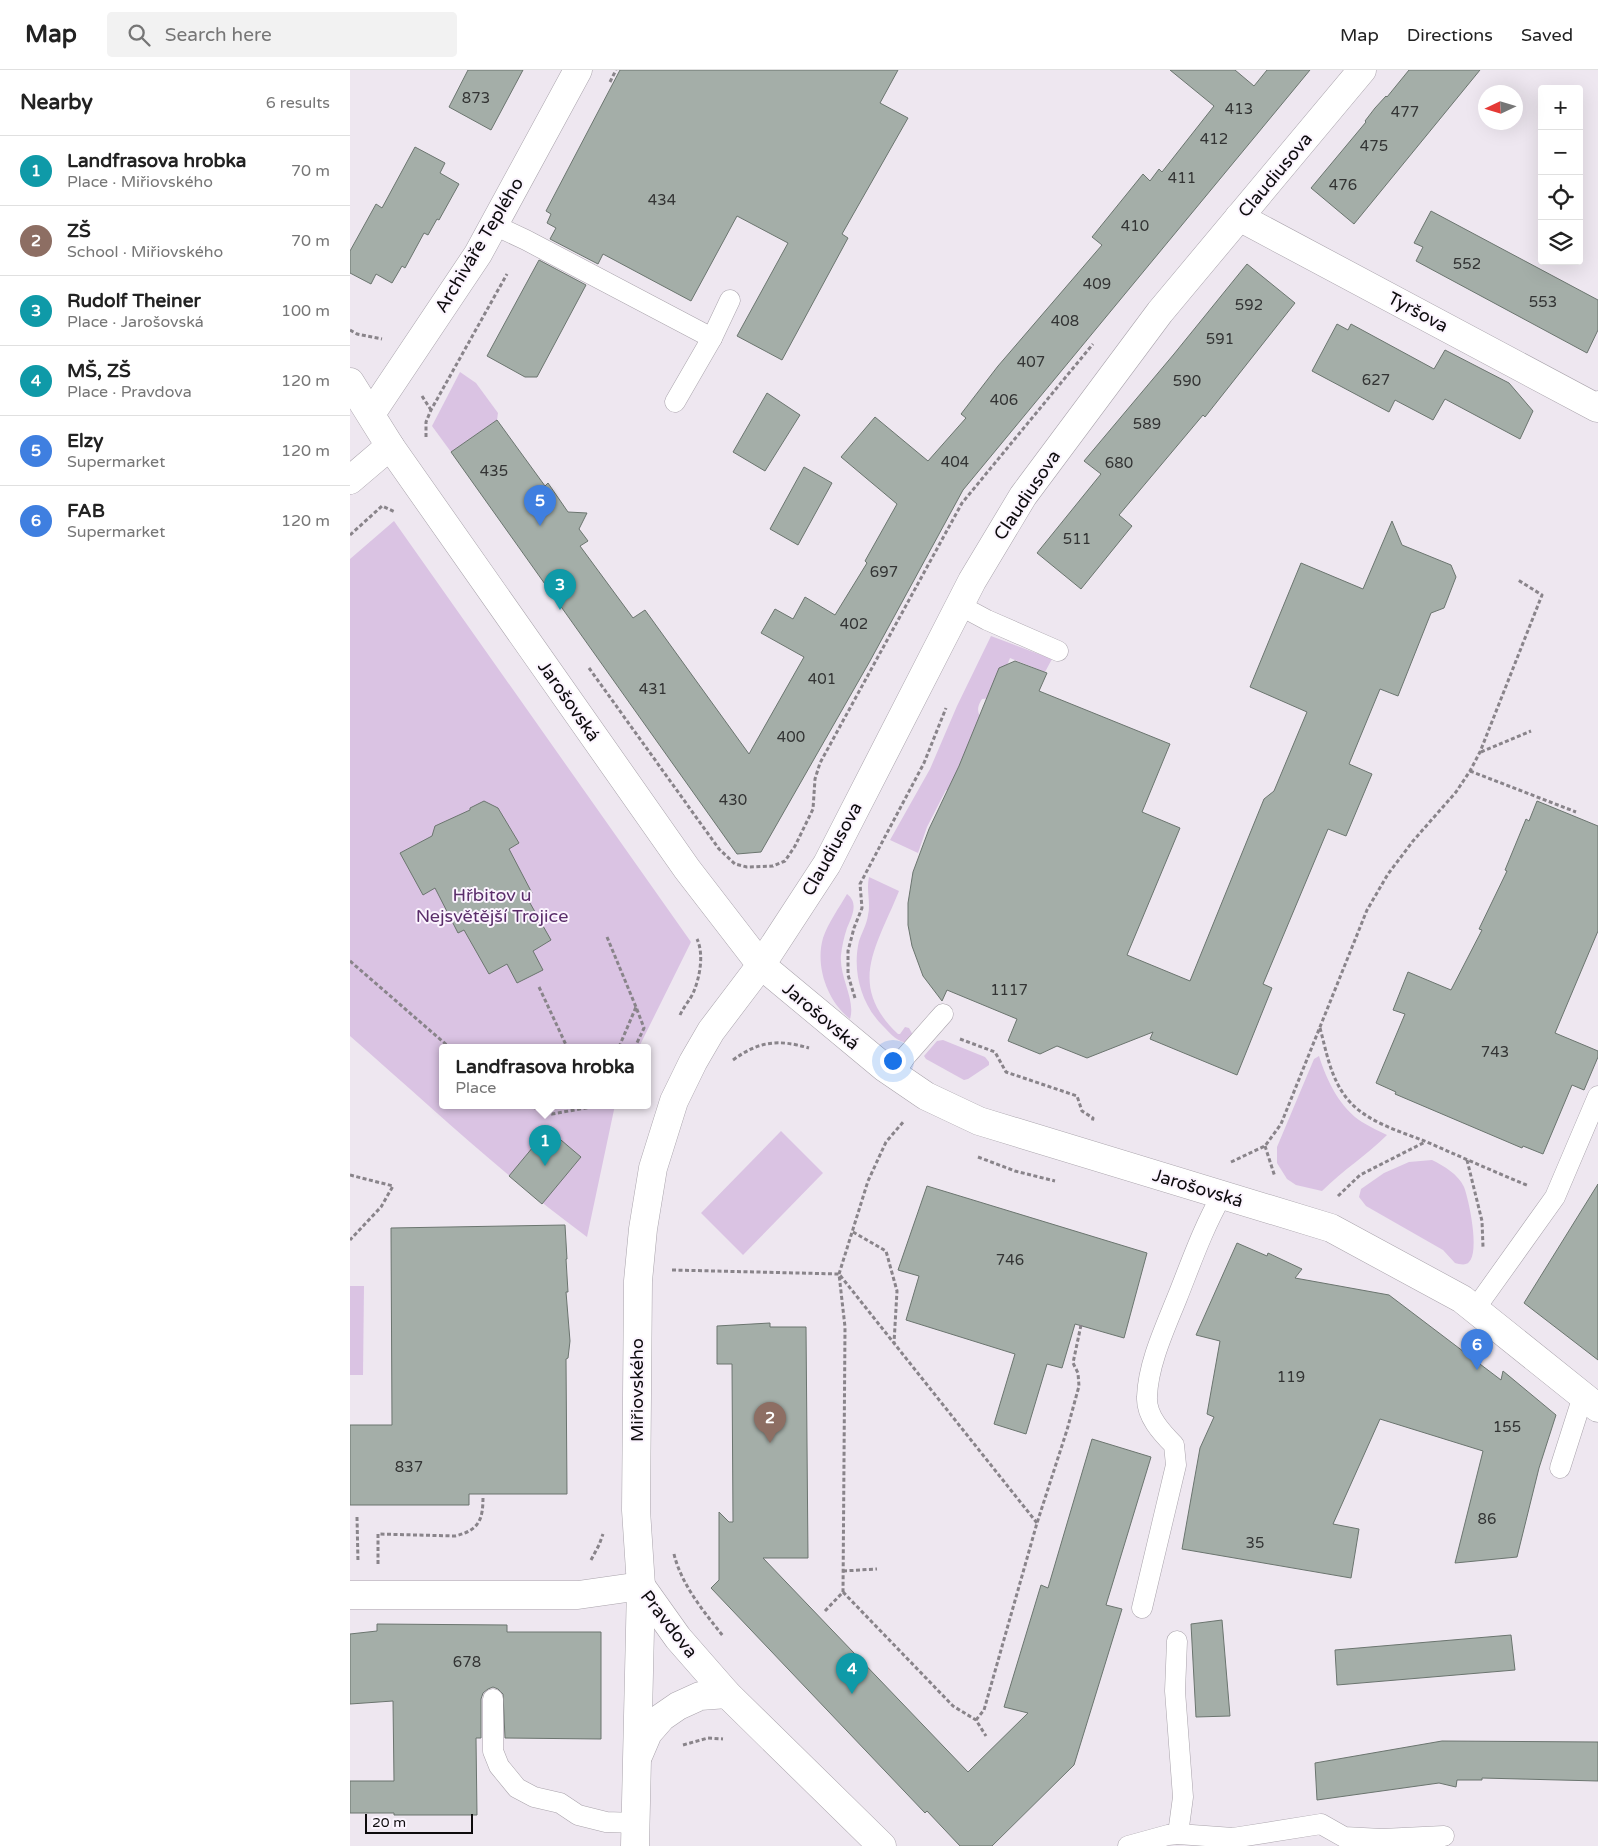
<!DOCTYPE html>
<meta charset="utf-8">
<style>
:root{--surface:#fff;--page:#f2f2f2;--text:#222;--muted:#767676;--line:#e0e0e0;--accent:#29875f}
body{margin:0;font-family:"Varela Round",sans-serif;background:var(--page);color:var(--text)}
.controls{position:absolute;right:15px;top:15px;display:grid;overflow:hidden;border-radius:5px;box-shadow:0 5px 20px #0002}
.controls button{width:45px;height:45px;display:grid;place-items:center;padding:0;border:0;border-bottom:1px solid var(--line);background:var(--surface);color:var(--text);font:25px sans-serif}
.compass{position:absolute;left:1128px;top:15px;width:45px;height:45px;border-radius:50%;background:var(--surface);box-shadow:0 5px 20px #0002;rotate:266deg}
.scale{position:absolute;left:15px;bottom:12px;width:108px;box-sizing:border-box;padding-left:5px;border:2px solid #0d0b0d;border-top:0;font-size:14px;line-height:18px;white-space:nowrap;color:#0d0b0d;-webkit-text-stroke:4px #fbf4fe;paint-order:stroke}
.you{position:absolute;left:542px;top:990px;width:18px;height:18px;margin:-12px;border:4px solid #fff;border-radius:50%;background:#1a73e8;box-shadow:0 0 0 8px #1a73e833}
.badge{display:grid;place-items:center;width:32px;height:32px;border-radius:50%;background:var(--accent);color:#fff;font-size:16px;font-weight:700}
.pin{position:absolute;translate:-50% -41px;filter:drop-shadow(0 1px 2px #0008)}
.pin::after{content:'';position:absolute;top:26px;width:18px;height:15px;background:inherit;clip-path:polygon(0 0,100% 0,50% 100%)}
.popup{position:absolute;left:89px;top:974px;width:212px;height:65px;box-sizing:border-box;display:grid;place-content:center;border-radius:5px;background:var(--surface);filter:drop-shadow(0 1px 4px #0005);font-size:16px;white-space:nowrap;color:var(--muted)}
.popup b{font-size:19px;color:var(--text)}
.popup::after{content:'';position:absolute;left:50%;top:100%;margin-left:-10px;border:10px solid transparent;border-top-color:var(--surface)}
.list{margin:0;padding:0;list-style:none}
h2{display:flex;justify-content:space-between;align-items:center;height:65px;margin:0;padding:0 20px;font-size:21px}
h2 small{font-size:16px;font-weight:400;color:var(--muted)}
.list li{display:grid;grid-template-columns:32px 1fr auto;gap:15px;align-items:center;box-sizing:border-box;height:70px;padding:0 20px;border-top:1px solid var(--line)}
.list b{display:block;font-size:19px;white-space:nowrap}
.list p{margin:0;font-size:16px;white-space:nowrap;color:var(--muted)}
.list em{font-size:16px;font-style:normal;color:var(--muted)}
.icon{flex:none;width:28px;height:28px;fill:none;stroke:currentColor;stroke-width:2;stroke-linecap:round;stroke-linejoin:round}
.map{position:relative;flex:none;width:1248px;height:1776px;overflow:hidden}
header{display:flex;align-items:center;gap:30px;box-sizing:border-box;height:70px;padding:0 25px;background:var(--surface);border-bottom:1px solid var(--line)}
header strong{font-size:24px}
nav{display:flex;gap:28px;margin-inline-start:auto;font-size:18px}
.search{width:350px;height:45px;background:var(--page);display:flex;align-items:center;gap:12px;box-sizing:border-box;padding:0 18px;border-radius:5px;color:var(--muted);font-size:19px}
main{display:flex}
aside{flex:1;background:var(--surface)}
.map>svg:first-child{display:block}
.green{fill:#dac3e3}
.building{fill:#a4aea8;stroke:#6b756f}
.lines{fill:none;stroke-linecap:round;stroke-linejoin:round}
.service-casing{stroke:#a9a3ab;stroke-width:21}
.minor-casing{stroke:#a9a3ab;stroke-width:29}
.path{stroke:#89848a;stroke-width:3;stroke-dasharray:4 2.5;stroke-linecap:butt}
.service{stroke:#fff;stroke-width:20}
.minor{stroke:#fff;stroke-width:28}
.labels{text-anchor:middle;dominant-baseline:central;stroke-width:4;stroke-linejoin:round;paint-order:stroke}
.number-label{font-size:15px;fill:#333434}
.street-label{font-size:18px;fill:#0d0b0d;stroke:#fbf4fe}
.park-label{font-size:18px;fill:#5a2d6a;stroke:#fbf4fe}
</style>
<header>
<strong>Map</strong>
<div class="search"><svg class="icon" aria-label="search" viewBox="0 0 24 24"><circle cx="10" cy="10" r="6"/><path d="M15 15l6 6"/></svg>Search here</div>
<nav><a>Map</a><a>Directions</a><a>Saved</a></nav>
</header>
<main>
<aside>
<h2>Nearby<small>6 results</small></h2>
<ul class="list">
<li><span class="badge" style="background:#0f9aa8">1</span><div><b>Landfrasova hrobka</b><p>Place · Miřiovského</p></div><em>70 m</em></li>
<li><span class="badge" style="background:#8d6e63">2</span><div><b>ZŠ</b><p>School · Miřiovského</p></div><em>70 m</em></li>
<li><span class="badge" style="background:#0f9aa8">3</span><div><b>Rudolf Theiner</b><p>Place · Jarošovská</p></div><em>100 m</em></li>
<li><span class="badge" style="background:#0f9aa8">4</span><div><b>MŠ, ZŠ</b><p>Place · Pravdova</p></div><em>120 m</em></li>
<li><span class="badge" style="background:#3f7fe0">5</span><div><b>Elzy</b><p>Supermarket</p></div><em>120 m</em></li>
<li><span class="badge" style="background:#3f7fe0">6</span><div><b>FAB</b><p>Supermarket</p></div><em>120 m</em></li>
</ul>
</aside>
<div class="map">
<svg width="1248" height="1776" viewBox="0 0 1248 1776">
<rect width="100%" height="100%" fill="#eee7f0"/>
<g class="green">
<polygon points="110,302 126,313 148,343 147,350 101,382 82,356"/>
<path d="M 44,451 L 341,872 L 289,977 L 92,977 L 92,1035 L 265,1035 L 237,1167 C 154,1106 78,1034 0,966 L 0,489 Z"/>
<path d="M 641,566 L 702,589 L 695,602 L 660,588 L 644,628 L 632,629 C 626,638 627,644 634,652 L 602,722 L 596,720 L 577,757 L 568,783 L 540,770 L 580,699 L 607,636 Z"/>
<path d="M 519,807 L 549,821 C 527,876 496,915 548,964 L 550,964 L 555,957 L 559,958 L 563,965 L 558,973 C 547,972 541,964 533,956 C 511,934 502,901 509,871 C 512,862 517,854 518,845 C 521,833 516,820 519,807 Z"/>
<path d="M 497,824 C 509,833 502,846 497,858 C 494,867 492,876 491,885 C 489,907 506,930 500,949 C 477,931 465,896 473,868 C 478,853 489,838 497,824 Z"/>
<polygon points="593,970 635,987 639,992 639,995 618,1009 614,1010 576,989 574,986 587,971"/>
<path d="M 969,986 C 977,1011 990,1038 1012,1052 C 1020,1057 1029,1061 1037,1065 C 1017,1085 993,1100 972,1121 L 946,1115 L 937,1109 L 927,1093 L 927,1077 L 964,989 Z"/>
<polygon points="431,1061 473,1103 393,1185 351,1143"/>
<path d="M 1082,1090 C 1094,1096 1108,1104 1114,1117 C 1119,1130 1130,1182 1119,1192 C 1116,1196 1109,1194 1105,1193 L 1093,1180 L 1016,1136 L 1009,1127 L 1011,1119 L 1034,1103 L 1059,1092 Z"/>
<polygon points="0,1216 14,1216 13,1305 0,1305"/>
</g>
<g class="building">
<polygon points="118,0 173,0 141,60 99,37"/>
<polygon points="270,0 548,0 530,33 558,48 492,164 498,168 432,290 387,266 438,173 387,146 341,231 253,184 248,194 200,169 206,158 197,153 201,144 196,141"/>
<polygon points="820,0 885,0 904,16 917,0 960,0 613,420 520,591 411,782 387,784 101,382 147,350 195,416 198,413 218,442 237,443 229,459 238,471 230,476 283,548 295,540 399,684 454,587 411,563 425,539 443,549 455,527 485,545 517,493 515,491 547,434 491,387 525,347 578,391 616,348 611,344 648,296 752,175 742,167 793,104 800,111 809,99 812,102 864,36"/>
<polygon points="1059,0 1130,0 1004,154 961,118 1016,52 1015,51 1025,38 1036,26 1037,27"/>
<polygon points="65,77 95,93 90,103 109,114 89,150 87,149 78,165 74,163 55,198 52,196 42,213 26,204 21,214 0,203 0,181 26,134 32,138"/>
<polygon points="1081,141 1248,230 1248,260 1237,283 1066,191 1073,177 1064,173"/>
<polygon points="189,190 236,215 187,307 175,307 137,286"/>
<polygon points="897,194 945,233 855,347 853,345 769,445 782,456 731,519 687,483 751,404 734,391 824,284"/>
<polygon points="987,254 998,260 1001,254 1084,299 1095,280 1159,313 1183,341 1170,369 1095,329 1083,350 1045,330 1039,342 962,301"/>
<polygon points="417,323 450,345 415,401 383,382"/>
<polygon points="454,397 482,413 448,475 420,459"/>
<polygon points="1042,451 1052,475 1101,495 1106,507 1094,538 1081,543 1048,626 1030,619 999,694 1022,704 996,766 978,759 913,914 922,918 887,1005 800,969 803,962 737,988 707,976 690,984 658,971 667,949 597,920 592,931 573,906 562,876 558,855 558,833 563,802 579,759 609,696 649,598 665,591 697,603 689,621 820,674 792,742 830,758 777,885 840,911 914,729 924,721 957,642 900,617 951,493 1013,519"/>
<polygon points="134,731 148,738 169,773 159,779 182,823 176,826 201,870 183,881 193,900 167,913 157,894 139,904 114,860 108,863 85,818 73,825 50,783 82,766 85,756 120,740 120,738"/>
<polygon points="1187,731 1248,756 1248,861 1205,963 1248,981 1248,987 1234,1020 1222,1015 1193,1084 1173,1076 1172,1078 1045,1024 1046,1022 1026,1013 1055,944 1043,940 1058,902 1101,920 1132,860 1129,859 1157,801 1155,800 1176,749 1179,751"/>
<polygon points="198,1059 231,1087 192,1134 159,1106"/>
<polygon points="1248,1114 1248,1290 1174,1233"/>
<polygon points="577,1116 797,1183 774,1268 725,1254 712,1298 697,1294 676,1364 644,1354 665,1284 556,1250 569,1206 548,1200"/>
<polygon points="215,1155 217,1189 216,1189 218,1222 216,1222 220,1271 218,1288 216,1289 217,1424 119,1424 119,1435 0,1435 0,1355 42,1355 41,1158"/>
<polygon points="887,1173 917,1186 918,1183 952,1199 945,1208 1039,1225 1151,1310 1153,1301 1206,1345 1189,1398 1167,1487 1105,1493 1133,1381 1030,1349 983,1454 1009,1459 1001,1508 832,1479 850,1378 864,1347 857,1344 870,1271 846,1265"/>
<polygon points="420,1253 420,1257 456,1257 458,1488 413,1488 618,1702 678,1643 654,1637 691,1515 698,1518 742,1369 801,1387 756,1535 772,1539 724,1695 642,1776 610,1776 577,1741 575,1743 361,1518 369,1510 369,1442 379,1452 383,1452 382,1294 367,1294 367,1256"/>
<polygon points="872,1550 880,1646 846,1647 841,1554"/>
<polygon points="27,1554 157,1555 157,1562 251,1562 251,1669 155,1668 153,1624 148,1619 143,1617 138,1619 133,1623 131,1629 131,1668 126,1668 127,1745 44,1745 44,1743 0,1743 0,1711 44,1711 43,1631 0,1634 0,1564 27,1561"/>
<polygon points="1161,1565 1165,1600 987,1615 985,1580"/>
<polygon points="1092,1671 1248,1672 1248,1711 1132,1708 1132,1710 1107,1710 1106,1717 1089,1713 967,1730 965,1693"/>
</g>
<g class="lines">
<defs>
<g id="service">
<polyline points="144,155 176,170 362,268"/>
<polyline points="325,332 362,268 380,230"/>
<polyline points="609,535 637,550 708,581"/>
<polyline points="544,1004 556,986 593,944"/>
<polyline points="1125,1239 1205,1127 1248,1026"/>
<polyline points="1210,1398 1233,1326"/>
<path d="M 792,1538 L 826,1395 L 824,1375 C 812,1363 796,1346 797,1327 C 798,1294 815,1258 827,1228 C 841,1193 853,1158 872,1125"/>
<polyline points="827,1571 825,1621 833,1727 828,1764"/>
<polyline points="143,1629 143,1681 149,1696 167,1718 184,1727 210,1733 228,1745 256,1752 286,1753"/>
<polyline points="778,1776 818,1765 828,1764 883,1768 971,1754 994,1767 1032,1769 1094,1766"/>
</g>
<g id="minor">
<polyline points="889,147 1247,338 1248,335"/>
<polyline points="0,312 40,376 337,799 411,895 535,998 576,1026 629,1051 981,1158 1112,1229 1248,1338"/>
<polyline points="21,344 128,184 228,0"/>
<polyline points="0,410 40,376"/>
<polyline points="291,1516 328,1568 377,1624 532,1776"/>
<polyline points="0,1525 228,1525 291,1516"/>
<polyline points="289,1684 298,1663 312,1647 328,1636 350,1626 377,1624"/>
<polyline points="285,1776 291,1516 286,1440 288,1211 293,1159 303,1098 324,1031 343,992 361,961 411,895 477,794 622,511 673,426 810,242 1012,0"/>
</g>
</defs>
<use href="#service" class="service-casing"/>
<use href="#minor" class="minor-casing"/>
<g class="path">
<polyline points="260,12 266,0"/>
<polyline points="0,260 7,264 32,269"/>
<polyline points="72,326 81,340"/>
<polyline points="76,367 76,352 81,340 157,204"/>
<polyline points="0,465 32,436 45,442"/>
<polyline points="239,598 369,779 385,794 397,797 423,796 435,791 445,776 463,739 465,709 470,693 612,433 743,274"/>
<polyline points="1131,682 1181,661"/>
<polyline points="1120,701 1226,742"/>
<polyline points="257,867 286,937"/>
<polyline points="0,891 99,977"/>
<polyline points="189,917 217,977"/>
<polyline points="505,928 498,905 498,881 504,858 512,838 510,814 574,693 596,638"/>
<path d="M 330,945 C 334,936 341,929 344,921 C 350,906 354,884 347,869"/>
<path d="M 970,958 C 977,984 981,1011 1000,1032 C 1019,1053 1052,1062 1077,1072 C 1111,1087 1145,1102 1179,1116"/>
<polyline points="610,969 645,982 656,1002 727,1026 732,1041 743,1048 742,1053"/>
<polyline points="269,977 286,937 294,958 285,977"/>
<path d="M 383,990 C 409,971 428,969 459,978"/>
<polyline points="177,1035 202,1044 253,1035"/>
<polyline points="915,1076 925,1107"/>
<polyline points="628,1087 665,1101 705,1111"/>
<polyline points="1117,1090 1132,1151 1133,1177"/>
<polyline points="881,1092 915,1076 931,1054 1017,840 1038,804 1063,771 1106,722 1120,701 1130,682 1192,525 1168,510"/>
<polyline points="0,1105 43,1116 31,1137 0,1170"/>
<polyline points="988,1126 1010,1105 1075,1072"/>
<polyline points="503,1162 536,1181 547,1221 544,1273"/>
<polyline points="322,1200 489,1204 687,1453"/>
<polyline points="7,1447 8,1492"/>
<path d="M 324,1484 C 331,1514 354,1542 373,1566"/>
<polyline points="241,1490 249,1475 253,1464"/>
<path d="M 28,1494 L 28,1464 L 105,1466 C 130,1460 133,1449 133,1426"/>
<polyline points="493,1501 527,1499"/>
<polyline points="493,1522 603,1636 626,1650 636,1666"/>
<polyline points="475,1541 493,1522 495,1257 489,1204 518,1111 536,1072 554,1051"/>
<polyline points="626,1650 634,1640 687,1453 717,1360 729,1316 728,1303 723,1293 731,1255"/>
<polyline points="333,1675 358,1668 373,1669"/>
</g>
<use href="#service" class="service"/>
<use href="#minor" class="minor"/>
</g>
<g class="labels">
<g class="number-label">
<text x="126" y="28">873</text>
<text x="889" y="39">413</text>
<text x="1055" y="42">477</text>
<text x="864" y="69">412</text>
<text x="1024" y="76">475</text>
<text x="832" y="108">411</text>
<text x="993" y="115">476</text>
<text x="312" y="130">434</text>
<text x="785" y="156">410</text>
<text x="1117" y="194">552</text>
<text x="747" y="214">409</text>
<text x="1193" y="232">553</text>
<text x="899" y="235">592</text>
<text x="715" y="251">408</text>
<text x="870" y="269">591</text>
<text x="681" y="292">407</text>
<text x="1026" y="310">627</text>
<text x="837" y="311">590</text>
<text x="654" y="330">406</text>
<text x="797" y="354">589</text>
<text x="605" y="392">404</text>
<text x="769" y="393">680</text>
<text x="144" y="401">435</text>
<text x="727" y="469">511</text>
<text x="534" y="502">697</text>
<text x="504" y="554">402</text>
<text x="472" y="609">401</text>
<text x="303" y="619">431</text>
<text x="441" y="667">400</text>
<text x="383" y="730">430</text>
<text x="659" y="920">1117</text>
<text x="1145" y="982">743</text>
<text x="660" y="1190">746</text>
<text x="941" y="1307">119</text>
<text x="1157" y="1357">155</text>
<text x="59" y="1397">837</text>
<text x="1137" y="1449">86</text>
<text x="905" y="1473">35</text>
<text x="117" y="1592">678</text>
</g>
<g class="street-label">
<text transform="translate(925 105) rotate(-50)">Claudiusova</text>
<text transform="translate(129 175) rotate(-59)">Archiváře Teplého</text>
<text transform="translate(1068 242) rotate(28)">Tyršova</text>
<text transform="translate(677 425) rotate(-56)">Claudiusova</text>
<text transform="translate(219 631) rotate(55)">Jarošovská</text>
<text transform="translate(482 779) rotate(-61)">Claudiusova</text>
<text transform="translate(471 946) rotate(40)">Jarošovská</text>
<text transform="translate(848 1118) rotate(17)">Jarošovská</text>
<text transform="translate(287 1320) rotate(-90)">Miřiovského</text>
<text transform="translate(319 1554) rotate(52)">Pravdova</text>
</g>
<g class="park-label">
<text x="142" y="825">Hřbitov u<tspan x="142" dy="21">Nejsvětější Trojice</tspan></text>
</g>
</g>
</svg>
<div class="controls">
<button>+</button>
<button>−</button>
<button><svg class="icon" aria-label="locate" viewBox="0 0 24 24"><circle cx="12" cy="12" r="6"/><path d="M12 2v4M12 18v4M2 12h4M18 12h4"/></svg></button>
<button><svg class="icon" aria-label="layers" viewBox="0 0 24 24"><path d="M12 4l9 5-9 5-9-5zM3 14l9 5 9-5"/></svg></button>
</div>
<svg class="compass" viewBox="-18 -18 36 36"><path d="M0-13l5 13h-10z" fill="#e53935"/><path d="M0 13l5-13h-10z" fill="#767676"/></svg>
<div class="scale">20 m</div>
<div class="you"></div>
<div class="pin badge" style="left:195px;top:1096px;background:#0f9aa8">1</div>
<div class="popup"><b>Landfrasova hrobka</b>Place</div>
<div class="pin badge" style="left:420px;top:1373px;background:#8d6e63">2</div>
<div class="pin badge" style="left:210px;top:540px;background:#0f9aa8">3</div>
<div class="pin badge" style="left:502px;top:1624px;background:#0f9aa8">4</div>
<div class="pin badge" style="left:190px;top:456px;background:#3f7fe0">5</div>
<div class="pin badge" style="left:1127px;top:1300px;background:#3f7fe0">6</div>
</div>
</main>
